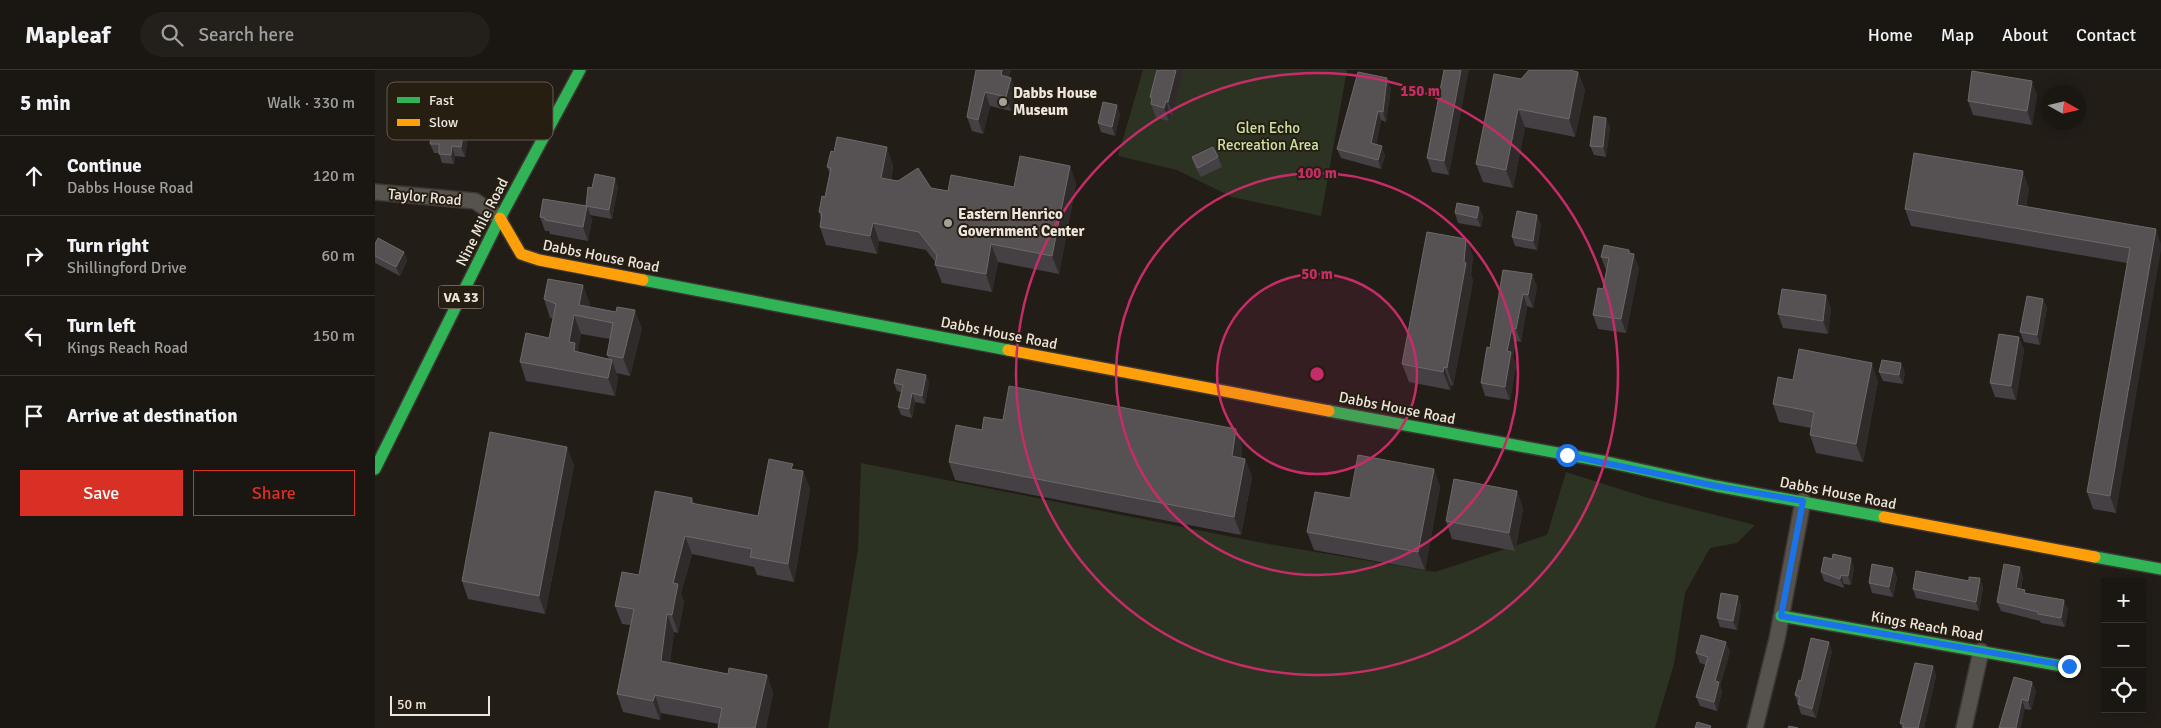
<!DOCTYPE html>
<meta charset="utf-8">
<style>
:root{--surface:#1a1611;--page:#231f1a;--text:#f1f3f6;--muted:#9f9f9f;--line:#383531;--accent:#d93025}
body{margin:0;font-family:Signika,sans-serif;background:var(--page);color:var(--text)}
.controls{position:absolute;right:15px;bottom:15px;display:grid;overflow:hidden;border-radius:0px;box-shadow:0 2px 12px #0003}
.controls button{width:45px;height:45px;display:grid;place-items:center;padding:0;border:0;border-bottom:1px solid var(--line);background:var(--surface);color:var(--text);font:25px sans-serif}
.compass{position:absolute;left:1666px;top:15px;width:45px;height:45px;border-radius:50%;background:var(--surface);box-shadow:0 2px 12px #0003;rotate:98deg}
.scale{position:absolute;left:15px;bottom:12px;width:100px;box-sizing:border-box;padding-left:5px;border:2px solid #ece6de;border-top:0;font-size:14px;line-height:18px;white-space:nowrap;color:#ece6de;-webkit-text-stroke:4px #271e12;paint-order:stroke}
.stop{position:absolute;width:15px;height:15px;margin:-11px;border:4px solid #1a73e8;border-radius:50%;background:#fff}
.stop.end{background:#1a73e8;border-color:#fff;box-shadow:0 1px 5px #0008}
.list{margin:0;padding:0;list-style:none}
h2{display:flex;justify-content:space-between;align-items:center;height:65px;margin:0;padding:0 20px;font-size:21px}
h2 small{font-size:16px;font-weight:400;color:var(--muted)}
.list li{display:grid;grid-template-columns:32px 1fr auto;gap:15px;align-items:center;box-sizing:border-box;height:80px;padding:0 20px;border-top:1px solid var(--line)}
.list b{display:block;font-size:19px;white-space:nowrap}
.list p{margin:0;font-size:16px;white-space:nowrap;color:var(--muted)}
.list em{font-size:16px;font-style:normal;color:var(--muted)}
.actions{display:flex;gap:10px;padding:15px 20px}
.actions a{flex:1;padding:11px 0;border:1px solid var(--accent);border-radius:0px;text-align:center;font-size:18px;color:var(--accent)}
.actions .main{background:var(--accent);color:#fff}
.icon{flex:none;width:28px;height:28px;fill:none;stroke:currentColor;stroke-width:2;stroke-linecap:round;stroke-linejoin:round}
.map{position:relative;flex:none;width:1786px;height:658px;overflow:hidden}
header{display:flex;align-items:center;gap:30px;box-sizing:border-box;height:70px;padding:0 25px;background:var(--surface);border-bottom:1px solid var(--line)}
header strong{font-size:24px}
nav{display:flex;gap:28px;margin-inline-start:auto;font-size:18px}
.search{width:350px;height:45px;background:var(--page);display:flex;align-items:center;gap:12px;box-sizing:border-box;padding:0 18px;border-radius:28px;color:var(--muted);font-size:19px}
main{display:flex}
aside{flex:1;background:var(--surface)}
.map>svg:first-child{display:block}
.green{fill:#2d3322}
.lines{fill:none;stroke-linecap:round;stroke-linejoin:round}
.street-casing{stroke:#3c3733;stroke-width:18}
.fast-casing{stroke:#3c3733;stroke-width:14}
.slow-casing{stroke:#3c3733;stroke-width:14}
.street{stroke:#56524d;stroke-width:15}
.fast{stroke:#30b455;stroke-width:11}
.slow{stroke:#ff9f0a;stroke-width:11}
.wall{fill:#444043;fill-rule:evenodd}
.shaded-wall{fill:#2f2b2a}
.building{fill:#565253;stroke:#6d6969}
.route{stroke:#1a73e8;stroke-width:6}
.ring{fill:none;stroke:#c62d68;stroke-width:2.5}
.poi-dot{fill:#a5a098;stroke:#271e12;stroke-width:2}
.labels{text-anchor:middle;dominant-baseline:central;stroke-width:4;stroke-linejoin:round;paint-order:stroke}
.shield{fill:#271e12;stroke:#b1aaa1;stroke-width:1}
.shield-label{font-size:14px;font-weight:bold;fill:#ece6de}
.poi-label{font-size:15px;font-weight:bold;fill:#ece6de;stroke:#271e12;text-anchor:start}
.park-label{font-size:15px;fill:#cae2a6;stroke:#271e12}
.street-label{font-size:15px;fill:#ece6de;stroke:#271e12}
.key{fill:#271e12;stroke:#625a4f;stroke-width:1}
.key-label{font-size:14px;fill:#ece6de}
.centre{fill:#c62d68;stroke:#271e12;stroke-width:2.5}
.ring-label{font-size:15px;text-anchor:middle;font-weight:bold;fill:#c62d68;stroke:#271e12;stroke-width:4;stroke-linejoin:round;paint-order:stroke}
</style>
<header>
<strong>Mapleaf</strong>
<div class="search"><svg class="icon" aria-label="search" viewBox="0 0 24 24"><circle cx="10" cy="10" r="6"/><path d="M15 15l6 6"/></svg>Search here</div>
<nav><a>Home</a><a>Map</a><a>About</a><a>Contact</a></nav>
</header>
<main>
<aside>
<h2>5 min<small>Walk · 330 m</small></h2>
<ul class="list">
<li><svg class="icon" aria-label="ahead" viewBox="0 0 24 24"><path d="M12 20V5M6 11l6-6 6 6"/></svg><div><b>Continue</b><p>Dabbs House Road</p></div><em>120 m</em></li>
<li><svg class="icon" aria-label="right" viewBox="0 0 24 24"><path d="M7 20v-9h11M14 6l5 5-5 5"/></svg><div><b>Turn right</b><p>Shillingford Drive</p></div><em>60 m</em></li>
<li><svg class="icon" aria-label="left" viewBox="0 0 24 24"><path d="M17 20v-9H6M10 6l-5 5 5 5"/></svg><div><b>Turn left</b><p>Kings Reach Road</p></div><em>150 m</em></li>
<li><svg class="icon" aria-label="arrive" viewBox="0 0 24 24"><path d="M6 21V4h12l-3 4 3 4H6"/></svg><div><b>Arrive at destination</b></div></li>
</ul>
<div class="actions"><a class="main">Save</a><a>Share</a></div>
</aside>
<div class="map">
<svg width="1786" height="658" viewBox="0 0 1786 658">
<rect width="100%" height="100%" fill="#221d17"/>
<g class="green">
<polygon points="768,0 972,0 946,146 857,127 802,100 743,86"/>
<polygon points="486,393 893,474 1060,502 1172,465 1191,402 1273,428 1380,455 1362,473 1335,478 1310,523 1299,594 1280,658 453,658 483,479"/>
</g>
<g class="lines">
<defs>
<g id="street">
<polyline points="0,122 100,131 125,148"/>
<polyline points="1380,658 1402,569 1428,431"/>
<polyline points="1589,658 1606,581"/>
</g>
<g id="fast">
<polyline points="268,210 633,280"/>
<polyline points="954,341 1232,392 1341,416 1509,447"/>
<polyline points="0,399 125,148 205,0"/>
<polyline points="1720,487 1786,499"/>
<polyline points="1406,546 1693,597"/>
</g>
<g id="slow">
<polyline points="125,148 146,184 164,190 268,210"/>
<polyline points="633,280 954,341"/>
<polyline points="1509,447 1720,487"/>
</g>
</defs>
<use href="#street" class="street-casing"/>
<use href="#fast" class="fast-casing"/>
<use href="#slow" class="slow-casing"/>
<use href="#street" class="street"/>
<use href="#fast" class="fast"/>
<use href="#slow" class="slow"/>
</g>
<g class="wall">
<polygon points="601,0 636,0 634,7 636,8 641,21 636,41 615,36 608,64 597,61 592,47"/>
<polygon points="782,0 809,0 798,46 796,45 794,51 781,48 776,34 777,31 775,27"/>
<polygon points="1069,0 1074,105 1057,102 1052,88"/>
<polygon points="1203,2 1210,20 1200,67 1150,57 1138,118 1108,112 1101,94 1146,9"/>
<polygon points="1016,18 1011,52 1006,50 1001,75 1010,86 1006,99 966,88 962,79"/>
<polygon points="1662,25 1657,55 1598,45 1593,31"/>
<polygon points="745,44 740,66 726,62 723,53"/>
<polygon points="1231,48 1235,57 1231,87 1219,85 1215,76"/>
<polygon points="95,50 90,87 80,86 79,94 67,93 64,83 59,83 55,74"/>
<polygon points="817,87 843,87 847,97 826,107 820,97"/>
<polygon points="518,95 516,110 573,121 639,117 695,96 701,114 684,204 623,192 617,222 567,213 560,195 561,193 551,180 504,171 502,184 451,175 445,157 446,149 444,142 450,127 455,104 452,97"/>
<polygon points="243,117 237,149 215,145 217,150 213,171 175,164 174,161 170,161 165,147 211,136 217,118"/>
<polygon points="1654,118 1651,137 1781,159 1741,443 1718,439 1712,422 1752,193 1536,156 1530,139"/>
<polygon points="1080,143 1108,146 1106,157 1083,153"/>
<polygon points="1166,154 1162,180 1140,176 1137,167"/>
<polygon points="1091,169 1098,187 1096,205 1098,211 1078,316 1076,315 1075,320 1034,312 1027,294"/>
<polygon points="0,174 29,182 32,191 25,206 0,193"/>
<polygon points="1254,180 1264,198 1251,263 1223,259 1218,245 1228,219 1231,200 1226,187"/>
<polygon points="1157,204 1162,217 1158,238 1152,236 1146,272 1141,271 1138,287 1141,295 1135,330 1110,326 1106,313 1115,278"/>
<polygon points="1451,225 1456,239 1453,264 1408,258 1403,244"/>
<path d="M 169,229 L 215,233 L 214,237 L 267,258 L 255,306 L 241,303 L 243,308 L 240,326 L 151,311 L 145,292 L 174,268 L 178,248 L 175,248 ZM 206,264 L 235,269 L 232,285 L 234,289 L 204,282 L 203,280 Z"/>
<polygon points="1668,229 1672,238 1665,275 1649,272 1645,262"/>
<polygon points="1644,267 1649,280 1641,330 1620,327 1615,313"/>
<polygon points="1504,302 1530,302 1528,314 1508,311"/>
<polygon points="551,305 554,313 550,334 540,332 537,348 526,345 523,337 526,322 522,321 519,313"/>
<polygon points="1418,310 1503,311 1488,392 1441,383 1435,365 1436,358 1404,352 1398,334"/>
<polygon points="628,350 861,359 867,377 866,388 870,389 877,407 866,465 580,410 574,392 607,360"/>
<polygon points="199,395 170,544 93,529 87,511"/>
<polygon points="1059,399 1065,417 1050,500 939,480 932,462 975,428"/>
<polygon points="420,400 428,401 435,419 419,512 382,505 379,497 317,484 306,523 309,532 303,563 299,562 295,592 353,604 392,605 398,623 391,658 343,658 344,654 286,643 285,650 248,642 242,624 255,555 247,554 240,536 264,505 317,428 319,434 383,446"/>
<polygon points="1142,421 1148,439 1140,481 1077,469 1071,451"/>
<polygon points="1479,497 1476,515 1469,514 1469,518 1449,511 1446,502"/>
<polygon points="1518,498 1522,508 1518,527 1497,523 1494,513"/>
<polygon points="1648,506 1646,519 1652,524 1693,539 1690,557 1666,553 1665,551 1626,541 1622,532"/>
<polygon points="1605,508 1608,518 1604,541 1541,528 1538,519 1594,511"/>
<polygon points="1363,526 1366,536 1362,560 1345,557 1342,548"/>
<polygon points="1355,581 1345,616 1347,621 1342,641 1325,636 1321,627 1331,595 1325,593 1321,583"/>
<polygon points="1457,581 1441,648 1426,644 1420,625 1426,611"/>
<polygon points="1558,596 1561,606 1549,658 1527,658 1525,653"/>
<polygon points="1657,612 1661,621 1656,640 1650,639 1624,658"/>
</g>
<g class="shaded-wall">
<polygon points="627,0 636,0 631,19 626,5"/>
<polygon points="801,0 809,0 798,46 793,32"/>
<polygon points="1086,0 1094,0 1074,105 1069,91"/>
<polygon points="1203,2 1210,20 1200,67 1194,49"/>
<polygon points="636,8 641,21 636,41 631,27"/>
<polygon points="1012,8 1016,18 1011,52 1008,42"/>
<polygon points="1657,11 1662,25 1657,55 1652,41"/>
<polygon points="610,22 615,36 608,64 603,50"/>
<polygon points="791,31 796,45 794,51 789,38"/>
<polygon points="742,35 745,44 740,66 737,57"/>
<polygon points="1143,39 1150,57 1138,118 1131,100"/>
<polygon points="92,41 95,50 90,87 86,77"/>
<polygon points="1003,41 1006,50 999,83 996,73"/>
<polygon points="1231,48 1235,57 1231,87 1228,77"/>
<polygon points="77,76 80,86 79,94 76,85"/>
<polygon points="1007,76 1010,86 1006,99 1003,90"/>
<polygon points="512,77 518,95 513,126 506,108"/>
<polygon points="695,96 701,114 684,204 677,186"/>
<polygon points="1648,101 1654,118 1648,152 1642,135"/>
<polygon points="240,108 243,117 237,149 234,140"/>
<polygon points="212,136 217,150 213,171 208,157"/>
<polygon points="1104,137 1108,146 1106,157 1102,148"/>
<polygon points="1162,145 1166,154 1162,180 1158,171"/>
<polygon points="498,153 504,171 502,184 495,166"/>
<polygon points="1781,159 1786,174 1786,180 1741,443 1735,426"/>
<polygon points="1091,169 1098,187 1096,205 1098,211 1078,316 1072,298 1089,192"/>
<polygon points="616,174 623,192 617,222 611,204"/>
<polygon points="1254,180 1258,190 1259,184 1264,198 1251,263 1246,249"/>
<polygon points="29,182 32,191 25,206 21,197"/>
<polygon points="1157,204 1162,217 1158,238 1153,225"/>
<polygon points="208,215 215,233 212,248 204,235"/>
<polygon points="1148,224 1152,236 1146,272 1141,259"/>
<polygon points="1451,225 1456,239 1453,264 1448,251"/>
<polygon points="1668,229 1672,238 1665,275 1662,265"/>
<polygon points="260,240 267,258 255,306 248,288"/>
<polygon points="199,245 206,264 203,280 207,291 201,287 194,272"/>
<polygon points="1137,258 1141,271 1138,287 1141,295 1135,330 1130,317 1132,281"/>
<polygon points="1644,267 1649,280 1641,330 1636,316"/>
<polygon points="237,290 243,308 240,326 233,308"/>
<polygon points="1497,293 1503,311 1488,392 1481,374"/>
<polygon points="1526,293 1530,302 1528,314 1524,305"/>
<polygon points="1069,297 1076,315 1075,320 1068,302"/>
<polygon points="551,305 554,313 550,334 547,326"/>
<polygon points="537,323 540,332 537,348 534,339"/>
<polygon points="861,359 867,377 863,404 857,386"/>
<polygon points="192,377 199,395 170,544 164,526"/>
<polygon points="870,389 877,407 866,465 859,447"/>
<polygon points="1059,399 1065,417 1050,500 1043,482"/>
<polygon points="428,401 435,419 419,512 413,494"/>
<polygon points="1142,421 1148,439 1140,481 1134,463"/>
<polygon points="310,466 317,484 306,523 309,532 303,563 297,545 298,513"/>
<polygon points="1476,488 1479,497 1476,515 1473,506"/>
<polygon points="1645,497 1648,506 1644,527 1641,518"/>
<polygon points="1518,498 1522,508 1518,527 1514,517"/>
<polygon points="1466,505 1469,514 1469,518 1465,509"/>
<polygon points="1605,508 1608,518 1604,541 1601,532"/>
<polygon points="1363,526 1366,536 1362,560 1358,551"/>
<polygon points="1689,530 1693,539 1690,557 1686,548"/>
<polygon points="292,544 299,562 292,609 286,591"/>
<polygon points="1351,572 1355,581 1345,616 1347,621 1342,641 1339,632 1340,611"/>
<polygon points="1454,572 1457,581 1441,648 1437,639"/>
<polygon points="1558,596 1561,606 1549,658 1543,658"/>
<polygon points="392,605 398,623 391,658 380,658"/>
<polygon points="1657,612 1661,621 1656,640 1653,631"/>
<polygon points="280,625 286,643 285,650 278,631"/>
<polygon points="1647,629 1650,639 1646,658 1641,658"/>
</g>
<g class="building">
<polygon points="601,0 627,0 626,5 636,8 631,27 610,22 603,50 592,47"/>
<polygon points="782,0 801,0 793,32 791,31 789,38 776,34 777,28 775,27"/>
<polygon points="1069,0 1086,0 1069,91 1052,88"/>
<polygon points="1154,0 1194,0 1203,2 1194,49 1143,39 1131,100 1101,94 1119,4 1146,9"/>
<polygon points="1597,1 1657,11 1652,41 1593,31"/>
<polygon points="983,2 1012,8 1008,42 1003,41 996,73 1007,76 1003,90 962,79"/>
<polygon points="728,32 742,35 737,57 723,53"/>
<polygon points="61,35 92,41 86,77 77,76 76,85 64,84 64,74 55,74"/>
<polygon points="1219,46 1231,48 1228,77 1215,76"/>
<polygon points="462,67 512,77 506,108 523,111 543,98 556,118 573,121 576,105 639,117 645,86 695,96 677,186 616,174 611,204 560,195 562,185 544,162 498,153 495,166 445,157 447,143 444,142 447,126 450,127 456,98 452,97 456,81 459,82"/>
<polygon points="838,77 843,87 823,98 817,87"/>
<polygon points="1539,83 1648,101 1642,135 1781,159 1735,426 1712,422 1755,178 1530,139"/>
<polygon points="220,104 240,108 234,140 211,136 213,117 217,118"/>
<polygon points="168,129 212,136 208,157 170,150 170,148 165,147"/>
<polygon points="1082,133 1104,137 1102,148 1080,143"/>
<polygon points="1142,141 1162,145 1158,171 1137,167"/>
<polygon points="1052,162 1091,169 1089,192 1091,193 1072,298 1069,297 1068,302 1027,294"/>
<polygon points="3,168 29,182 21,197 0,186 0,174"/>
<polygon points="1229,175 1254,180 1254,183 1259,184 1246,249 1218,245 1223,218 1228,219 1234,188 1226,187"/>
<polygon points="1128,200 1157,204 1153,225 1148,224 1141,259 1137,258 1132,281 1136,282 1130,317 1106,313 1112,277 1115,278"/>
<polygon points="173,209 208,215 204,235 241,242 242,237 260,240 248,288 232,285 238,253 199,245 194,272 200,273 199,281 237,290 233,308 145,292 151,263 174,268 181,234 169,229"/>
<polygon points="1407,219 1451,225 1448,251 1403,244"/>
<polygon points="1652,226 1668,229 1662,265 1645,262"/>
<polygon points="1624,264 1644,267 1636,316 1615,313"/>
<polygon points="1424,279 1497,293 1481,374 1435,365 1439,342 1398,334 1403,307 1418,310"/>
<polygon points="1507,290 1526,293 1524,305 1504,302"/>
<polygon points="522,299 551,305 547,326 537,323 534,339 523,337 528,315 519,313"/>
<polygon points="634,316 861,359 857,386 870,389 859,447 574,392 581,355 607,360 609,347 628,350"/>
<polygon points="115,362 192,377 164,526 87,511"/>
<polygon points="983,385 1059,399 1043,482 932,462 940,422 975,428"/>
<polygon points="394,389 418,394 416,399 428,401 413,494 375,487 377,479 310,466 298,513 303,514 297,545 292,544 286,591 353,604 354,598 392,605 380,658 343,658 347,638 280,625 278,631 242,624 259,539 240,536 247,502 264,505 280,421 317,428 316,433 383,446"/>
<polygon points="1079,409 1142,421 1134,463 1071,451"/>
<polygon points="1458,484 1476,488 1473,506 1466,505 1465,509 1446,502 1449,487 1457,489"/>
<polygon points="1497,494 1518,498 1514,517 1494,513"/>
<polygon points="1629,494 1645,497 1641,518 1650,520 1649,523 1689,530 1686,548 1663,544 1663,542 1622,532"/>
<polygon points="1541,501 1594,511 1594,507 1605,508 1601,532 1538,519"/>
<polygon points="1346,523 1363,526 1358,551 1342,548"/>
<polygon points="1326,565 1351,572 1340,611 1344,612 1339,632 1321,627 1333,587 1321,583"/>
<polygon points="1436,568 1454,572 1437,639 1423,634 1425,627 1420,625 1424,610 1426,611"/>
<polygon points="1540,593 1558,596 1543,658 1528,658 1529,654 1525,653"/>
<polygon points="1639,607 1657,612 1653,631 1647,629 1641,658 1624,658"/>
<polygon points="1322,652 1336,656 1335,658 1320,658"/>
<polygon points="1414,656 1423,658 1413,658"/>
</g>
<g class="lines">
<polyline class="route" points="1192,385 1341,416 1428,431 1406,546 1694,596"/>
</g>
<circle cx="942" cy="304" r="100" fill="#c62d68" fill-opacity=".12"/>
<g class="ring">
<circle cx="942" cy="304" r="100"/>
<circle cx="942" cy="304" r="201"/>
<circle cx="942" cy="304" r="301"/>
</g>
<g class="poi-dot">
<circle cx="628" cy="32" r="5"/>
<circle cx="573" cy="153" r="5"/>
</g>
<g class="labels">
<rect class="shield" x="63.5" y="215.5" width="45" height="23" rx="4"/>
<g class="shield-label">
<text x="86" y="227">VA 33</text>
</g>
<g class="poi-label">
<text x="638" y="23">Dabbs House<tspan x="638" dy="17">Museum</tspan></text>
<text x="583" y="144">Eastern Henrico<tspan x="583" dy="17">Government Center</tspan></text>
</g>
<g class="park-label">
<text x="893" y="58">Glen Echo<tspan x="893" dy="17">Recreation Area</tspan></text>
</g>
<g class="street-label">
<text transform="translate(50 127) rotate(5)">Taylor Road</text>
<text transform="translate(107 152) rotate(-63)">Nine Mile Road</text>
<text transform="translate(226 186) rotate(11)">Dabbs House Road</text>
<text transform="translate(624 263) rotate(11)">Dabbs House Road</text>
<text transform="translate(1022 338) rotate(11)">Dabbs House Road</text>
<text transform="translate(1463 423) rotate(11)">Dabbs House Road</text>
<text transform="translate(1552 556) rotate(10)">Kings Reach Road</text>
</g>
</g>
<rect x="12" y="12" width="166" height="58" rx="8" class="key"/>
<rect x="22" y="27" width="23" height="6" fill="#30b455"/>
<rect x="22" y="49" width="23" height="7" fill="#ff9f0a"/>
<g class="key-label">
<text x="54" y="35">Fast</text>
<text x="54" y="57">Slow</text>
</g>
<circle cx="942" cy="304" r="8" class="centre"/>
<g class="ring-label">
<text x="1045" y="26">150 m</text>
<text x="942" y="108">100 m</text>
<text x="942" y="209">50 m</text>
</g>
</svg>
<div class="controls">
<button>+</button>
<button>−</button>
<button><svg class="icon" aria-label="locate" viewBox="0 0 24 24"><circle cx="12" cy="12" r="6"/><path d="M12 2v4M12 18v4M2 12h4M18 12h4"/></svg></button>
</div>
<svg class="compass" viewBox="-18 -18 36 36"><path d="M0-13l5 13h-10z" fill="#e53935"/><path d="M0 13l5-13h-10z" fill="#9f9f9f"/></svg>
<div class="scale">50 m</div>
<div class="stop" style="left:1192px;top:385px"></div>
<div class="stop end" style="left:1694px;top:596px"></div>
</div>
</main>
